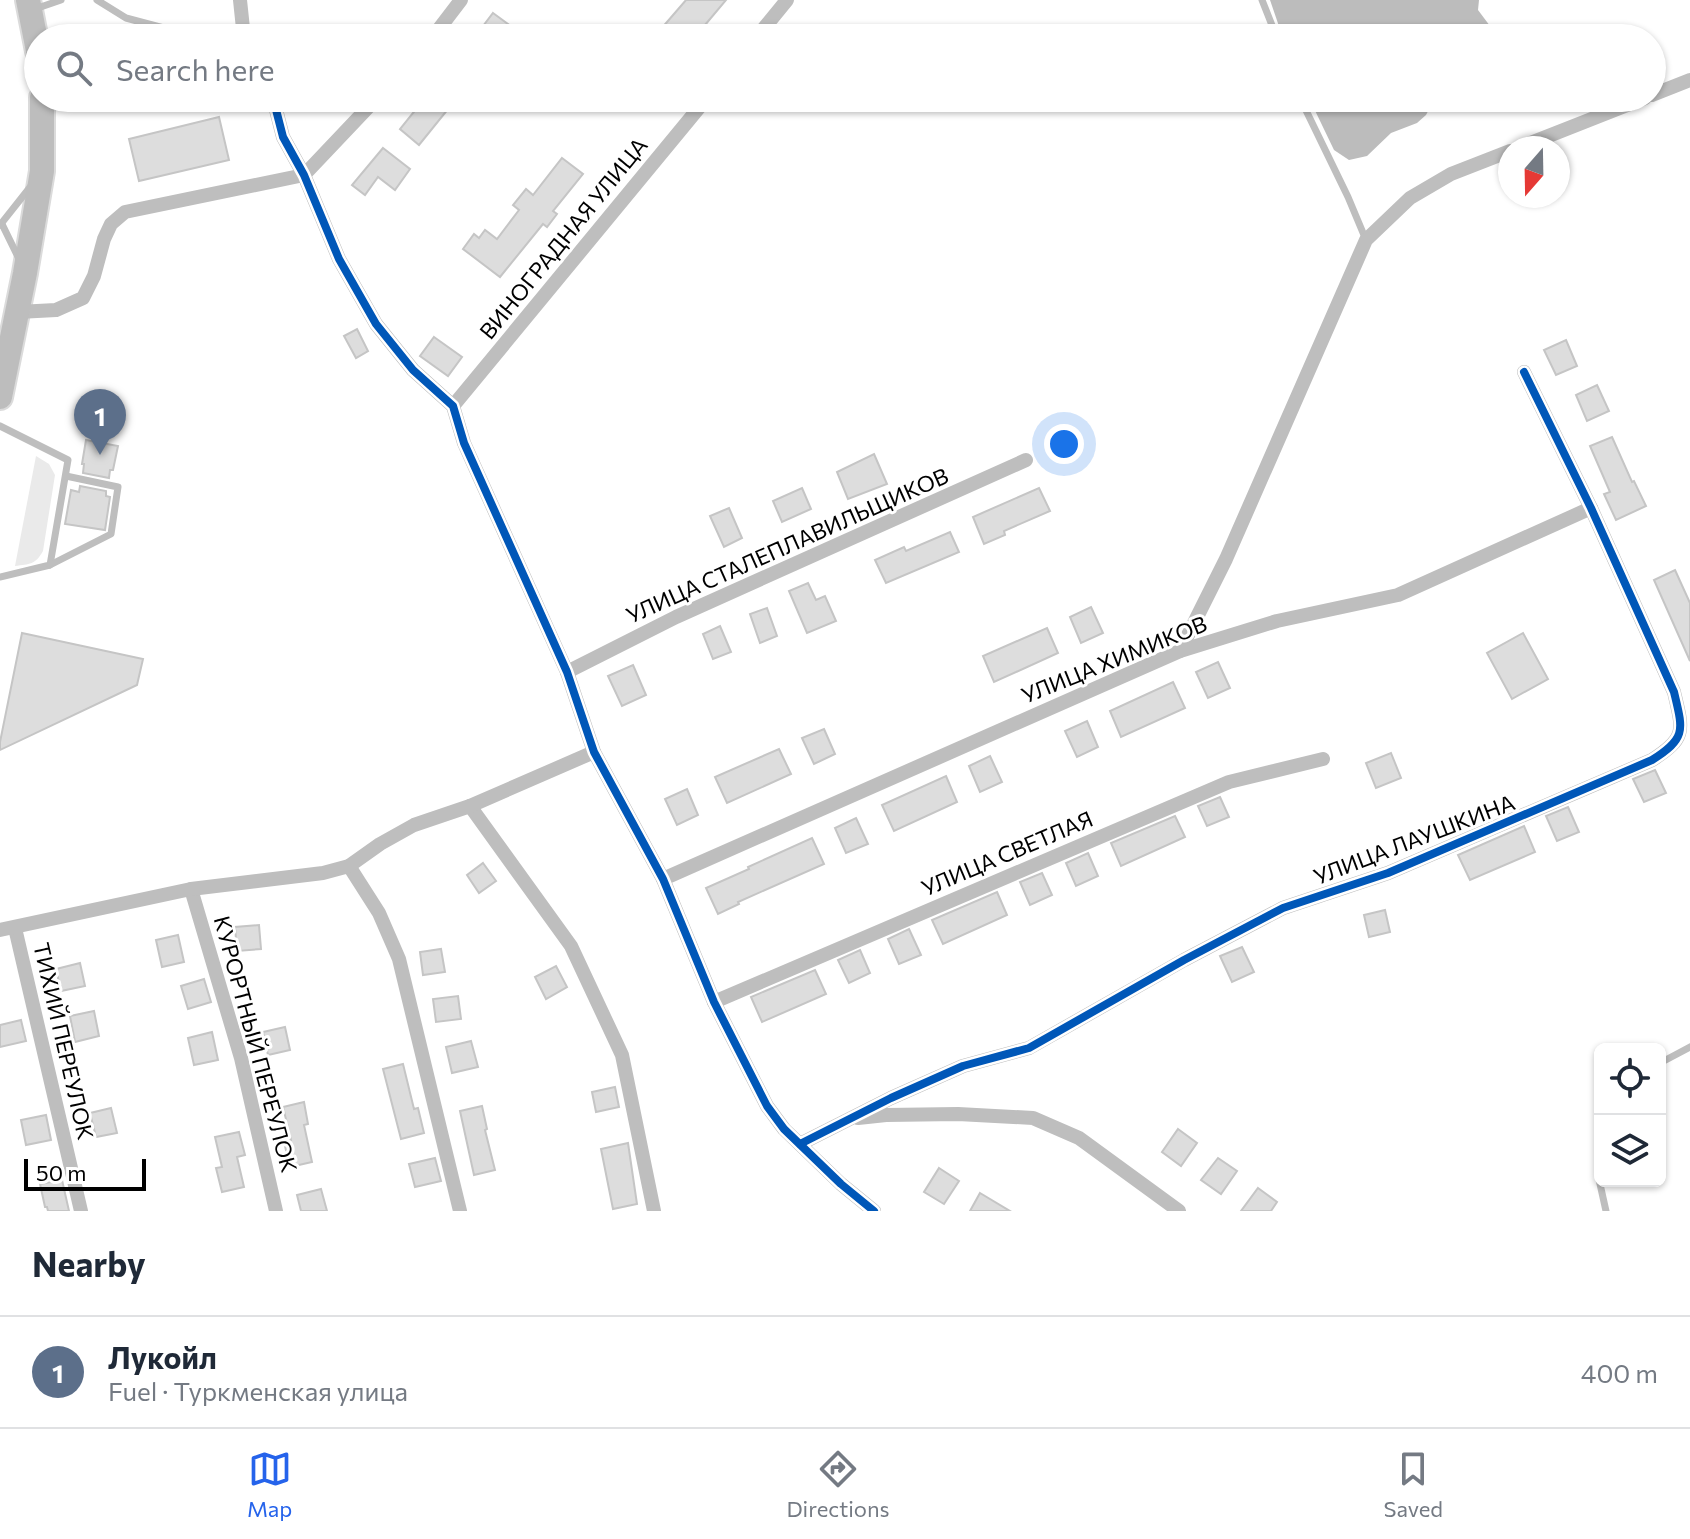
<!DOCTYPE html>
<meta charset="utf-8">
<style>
:root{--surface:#fff;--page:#f6f6f7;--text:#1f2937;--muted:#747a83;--line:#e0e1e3;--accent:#2563eb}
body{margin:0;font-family:Commissioner,sans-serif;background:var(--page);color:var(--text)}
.controls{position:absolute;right:24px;bottom:24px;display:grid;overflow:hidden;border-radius:12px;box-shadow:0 2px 6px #0004}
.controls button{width:72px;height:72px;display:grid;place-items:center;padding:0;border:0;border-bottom:2px solid var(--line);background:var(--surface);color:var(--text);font:40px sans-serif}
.compass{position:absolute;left:1498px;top:136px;width:72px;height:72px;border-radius:50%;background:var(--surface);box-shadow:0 2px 6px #0004;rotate:200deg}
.scale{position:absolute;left:24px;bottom:20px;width:122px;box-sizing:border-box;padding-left:8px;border:4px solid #000;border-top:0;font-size:22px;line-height:28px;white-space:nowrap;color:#000;-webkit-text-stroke:6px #fff;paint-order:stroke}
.you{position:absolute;left:1064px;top:444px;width:28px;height:28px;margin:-20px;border:6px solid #fff;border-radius:50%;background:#1a73e8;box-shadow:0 0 0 12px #1a73e833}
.badge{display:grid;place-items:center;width:52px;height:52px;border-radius:50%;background:var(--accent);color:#fff;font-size:26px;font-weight:700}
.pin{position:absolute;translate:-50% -66px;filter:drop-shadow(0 2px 4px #0008)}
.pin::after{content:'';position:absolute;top:42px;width:28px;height:24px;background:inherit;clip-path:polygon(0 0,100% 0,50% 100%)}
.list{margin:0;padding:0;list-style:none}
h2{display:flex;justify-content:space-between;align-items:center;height:104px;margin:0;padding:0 32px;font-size:34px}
h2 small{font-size:26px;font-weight:400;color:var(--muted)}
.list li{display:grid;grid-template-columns:52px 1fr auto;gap:24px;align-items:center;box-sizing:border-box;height:112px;padding:0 32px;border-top:2px solid var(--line)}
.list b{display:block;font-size:30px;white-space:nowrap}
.list p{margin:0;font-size:26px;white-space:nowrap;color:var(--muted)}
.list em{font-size:26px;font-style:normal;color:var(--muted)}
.icon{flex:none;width:44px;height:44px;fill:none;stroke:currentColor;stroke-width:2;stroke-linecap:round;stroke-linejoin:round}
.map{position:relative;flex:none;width:1690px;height:1211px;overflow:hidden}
.search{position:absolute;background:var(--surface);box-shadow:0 2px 6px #0004;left:24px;right:24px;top:24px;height:88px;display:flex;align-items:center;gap:20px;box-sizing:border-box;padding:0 28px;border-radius:44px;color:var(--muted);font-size:30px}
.sheet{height:216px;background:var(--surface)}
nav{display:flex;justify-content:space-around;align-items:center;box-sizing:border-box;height:112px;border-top:2px solid var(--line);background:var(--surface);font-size:22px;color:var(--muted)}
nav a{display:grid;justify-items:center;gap:4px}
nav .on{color:var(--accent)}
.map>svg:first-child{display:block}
.green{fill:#eaeaea}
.water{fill:#bcbcbc}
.building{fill:#ddd;stroke:#c5c5c5;stroke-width:2}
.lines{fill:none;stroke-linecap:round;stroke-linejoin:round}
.primary-casing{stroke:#dbdbdb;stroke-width:28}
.service{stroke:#bebebe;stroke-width:7}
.minor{stroke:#bebebe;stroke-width:14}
.primary{stroke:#bdbdbd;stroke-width:24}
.cycleway-casing{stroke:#fff;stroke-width:13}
.cycleway{stroke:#0057b8;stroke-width:8}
.labels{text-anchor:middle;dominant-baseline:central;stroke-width:6;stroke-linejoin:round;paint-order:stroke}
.street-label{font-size:22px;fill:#000;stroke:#fff}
</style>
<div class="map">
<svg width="1690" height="1211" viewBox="0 0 1690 1211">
<rect width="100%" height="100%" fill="#fff"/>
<path class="green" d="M 36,456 L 49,464 L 55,475 L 43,551 C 35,565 30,564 15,566 Z"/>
<g class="water">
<polygon points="1270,0 1479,0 1478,10 1490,26 1491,38 1283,38"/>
<polygon points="1309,98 1435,98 1426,115 1417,123 1391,133 1367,156 1349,160 1334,150"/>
</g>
<g class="building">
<polygon points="686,0 726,0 705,25 706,27 696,38 672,38 661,29"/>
<polygon points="493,13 527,38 474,38"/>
<polygon points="425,98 457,98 419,145 400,129"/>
<polygon points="219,117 229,160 139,181 129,139"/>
<polygon points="383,148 410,169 395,190 378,177 365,195 352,185"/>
<polygon points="562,158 583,174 553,211 557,214 547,227 543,224 500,277 463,249 474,234 479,238 485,230 497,239 519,210 513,205 526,189 533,195"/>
<polygon points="357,329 368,351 356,358 344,336"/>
<polygon points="434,337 462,357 448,376 420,356"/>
<polygon points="1566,340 1577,366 1556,375 1544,350"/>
<polygon points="1597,385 1609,411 1587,421 1576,395"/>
<polygon points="1612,437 1632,482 1634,481 1646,506 1616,520 1604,494 1610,492 1590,446"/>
<polygon points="86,440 118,446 113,470 110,470 109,478 83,473 84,464 82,464"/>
<polygon points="874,454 887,484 848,499 837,472"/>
<polygon points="80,486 106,491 106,496 110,497 105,530 65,524 71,490 79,492"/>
<polygon points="802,488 811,509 782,522 773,501"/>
<polygon points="1039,488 1050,511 1004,531 1005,535 984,544 973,517"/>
<polygon points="729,508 742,538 724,547 710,516"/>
<polygon points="950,532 959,552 886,583 875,560 904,547 906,551"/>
<polygon points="1675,570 1690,603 1690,661 1654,580"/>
<polygon points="808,583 816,600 825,596 836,621 807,633 789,591"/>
<polygon points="1091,607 1103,633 1081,643 1070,617"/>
<polygon points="767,608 777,636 760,643 750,614"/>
<polygon points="720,626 731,652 713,659 703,634"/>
<polygon points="1047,628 1058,653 994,682 983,656"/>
<polygon points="22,633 143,659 137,685 0,750 0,742"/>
<polygon points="1523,633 1548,679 1512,699 1487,653"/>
<polygon points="1218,662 1230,688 1208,698 1196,672"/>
<polygon points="633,665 646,695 622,706 608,676"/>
<polygon points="1173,682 1185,708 1121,737 1110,711"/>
<polygon points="1087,721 1098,747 1077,757 1065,731"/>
<polygon points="824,729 835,754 814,764 802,738"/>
<polygon points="779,749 791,774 727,803 715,777"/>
<polygon points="1391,753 1401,778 1376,788 1366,763"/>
<polygon points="990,756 1002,782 980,792 969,766"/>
<polygon points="1655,770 1666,793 1644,802 1633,779"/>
<polygon points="946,776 957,802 894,831 882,805"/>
<polygon points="687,789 698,815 677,825 665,799"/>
<polygon points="1220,797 1229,817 1207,826 1198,806"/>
<polygon points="1568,807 1579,832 1557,841 1546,816"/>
<polygon points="1175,816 1185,837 1121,866 1111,843"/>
<polygon points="856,818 868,844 846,853 835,828"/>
<polygon points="1524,826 1535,852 1470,880 1458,855"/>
<polygon points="812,838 824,864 738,902 739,904 718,914 706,888 749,869 748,867"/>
<polygon points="1088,853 1098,876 1076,886 1066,863"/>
<polygon points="483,863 496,881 479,893 467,875"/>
<polygon points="1042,873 1052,895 1030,905 1020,882"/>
<polygon points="997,892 1007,915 943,944 932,920"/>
<polygon points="1385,910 1390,932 1369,937 1364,915"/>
<polygon points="259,925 261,949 237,951 235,927"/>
<polygon points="909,929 921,955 899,964 888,939"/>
<polygon points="178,935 184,962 162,967 156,940"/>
<polygon points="1242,947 1254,972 1232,982 1220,956"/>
<polygon points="441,949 445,972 423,975 420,952"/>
<polygon points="860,950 870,973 849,983 838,960"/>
<polygon points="80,963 85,986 61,991 56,969"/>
<polygon points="556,966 567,987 546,999 535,977"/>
<polygon points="815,970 826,994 762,1022 751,997"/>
<polygon points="204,979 211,1002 188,1009 181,986"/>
<polygon points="458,996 461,1019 436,1022 433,999"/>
<polygon points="94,1011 99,1036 75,1042 70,1016"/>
<polygon points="21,1020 26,1041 0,1047 0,1025"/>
<polygon points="285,1027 290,1050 268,1055 263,1032"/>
<polygon points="212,1032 218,1060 194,1065 188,1038"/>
<polygon points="471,1041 478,1067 452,1073 446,1047"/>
<polygon points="403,1064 414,1109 418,1108 424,1133 401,1139 383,1069"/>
<polygon points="615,1087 619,1107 596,1112 592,1092"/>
<polygon points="304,1102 308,1124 304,1125 312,1162 290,1167 284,1142 291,1140 283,1107"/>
<polygon points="482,1106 487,1129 485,1130 495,1170 474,1175 460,1111"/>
<polygon points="111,1108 117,1133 96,1137 90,1113"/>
<polygon points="46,1115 51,1140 26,1145 21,1120"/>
<polygon points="1178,1129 1197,1143 1181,1166 1162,1152"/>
<polygon points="239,1132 245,1155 237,1157 244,1187 222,1192 216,1168 222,1167 215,1137"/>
<polygon points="628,1143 637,1204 613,1209 601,1149"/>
<polygon points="435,1158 441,1181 415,1187 409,1164"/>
<polygon points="1218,1158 1237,1171 1221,1194 1201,1180"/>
<polygon points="939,1168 959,1181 944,1204 924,1192"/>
<polygon points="62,1180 69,1211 48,1211 47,1207 45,1207 40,1184"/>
<polygon points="1258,1188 1277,1202 1271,1211 1241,1211"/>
<polygon points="321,1189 327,1211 301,1211 297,1195"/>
<polygon points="980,1193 1010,1211 970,1211"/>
</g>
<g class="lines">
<defs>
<g id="primary">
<polyline points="28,0 38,51"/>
<polyline points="0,397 25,273 42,171 42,98"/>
</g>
</defs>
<use href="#primary" class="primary-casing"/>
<g class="service">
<polyline points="97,0 126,18 175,31 207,32 244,38"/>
<polyline points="1262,0 1277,38"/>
<polyline points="32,10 61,0"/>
<polyline points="1300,98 1348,197 1366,240"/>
<polyline points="2,224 20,261"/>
<polyline points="0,225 31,186"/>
<polyline points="0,426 68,460 50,565 0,577"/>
<polyline points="50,565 111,534 118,487 66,476"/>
<polyline points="1660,1063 1690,1047"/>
<polyline points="1600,1135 1598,1175 1606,1211"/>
</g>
<g class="minor">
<polyline points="240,0 244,38"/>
<polyline points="432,38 461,0"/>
<polyline points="756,38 787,0"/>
<polyline points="1652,95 1690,80"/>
<polyline points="273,98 283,137 304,175 339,259 376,324 413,370 453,406 464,443 567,672 594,752 663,879 714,1002 767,1106 784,1129 841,1184 874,1211"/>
<polyline points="1518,148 1645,98"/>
<polyline points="18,312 56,310 83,298 94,276 104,239 111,224 125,212 304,175 377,98"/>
<polyline points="453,406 707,98"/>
<polyline points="1180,651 1226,559 1366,240 1410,198 1451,174 1510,151"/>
<polyline points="567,672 676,617 1026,460"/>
<polyline points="470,806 571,946 622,1055 654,1211"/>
<polyline points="349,866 379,913 399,959 460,1211"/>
<polyline points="663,879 1180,651 1277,621 1398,595 1591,508"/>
<polyline points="191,889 241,1058 276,1211"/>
<polyline points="15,928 81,1211"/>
<polyline points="0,930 191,889 323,873 349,866 380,844 414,825 470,806 594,752"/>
<polyline points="714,1002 1229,782 1323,759"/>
<polyline points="858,1118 886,1115 958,1114 1033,1118 1079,1138 1179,1211"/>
<path d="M 800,1144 L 891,1098 L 963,1066 L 1029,1048 L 1184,960 L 1283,908 L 1388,873 L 1652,760 C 1687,738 1683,730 1674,692 L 1591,508 L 1524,372"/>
</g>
<use href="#primary" class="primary"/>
<defs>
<g id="cycleway">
<polyline points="273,98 283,137 304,175 339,259 376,324 413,370 453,406 464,443 567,672 594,752 663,879 714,1002 767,1106 784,1129 841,1184 874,1211"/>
<path d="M 800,1144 L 891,1098 L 963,1066 L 1029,1048 L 1184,960 L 1283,908 L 1388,873 L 1652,760 C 1687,738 1683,730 1674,692 L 1591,508 L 1524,372"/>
</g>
</defs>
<use href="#cycleway" class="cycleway-casing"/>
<use href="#cycleway" class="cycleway"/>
</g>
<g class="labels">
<g class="street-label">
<text transform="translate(563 238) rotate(-51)">ВИНОГРАДНАЯ УЛИЦА</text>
<text transform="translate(787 545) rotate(-24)">УЛИЦА СТАЛЕПЛАВИЛЬЩИКОВ</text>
<text transform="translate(1114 659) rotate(-22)">УЛИЦА ХИМИКОВ</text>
<text transform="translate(1414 839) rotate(-21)">УЛИЦА ЛАУШКИНА</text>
<text transform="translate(1007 853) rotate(-23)">УЛИЦА СВЕТЛАЯ</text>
<text transform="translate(64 1041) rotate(77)">ТИХИЙ ПЕРЕУЛОК</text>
<text transform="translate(256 1044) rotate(75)">КУРОРТНЫЙ ПЕРЕУЛОК</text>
</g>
</g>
</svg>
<div class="controls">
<button><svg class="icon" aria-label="locate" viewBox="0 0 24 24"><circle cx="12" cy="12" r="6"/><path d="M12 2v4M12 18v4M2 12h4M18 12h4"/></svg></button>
<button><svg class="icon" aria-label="layers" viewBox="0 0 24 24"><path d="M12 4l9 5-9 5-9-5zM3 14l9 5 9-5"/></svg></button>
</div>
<svg class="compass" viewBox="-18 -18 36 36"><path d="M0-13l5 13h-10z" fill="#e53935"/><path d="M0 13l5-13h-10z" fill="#747a83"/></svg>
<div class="scale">50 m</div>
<div class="you"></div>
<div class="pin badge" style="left:100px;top:455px;background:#5c6f8a">1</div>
<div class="search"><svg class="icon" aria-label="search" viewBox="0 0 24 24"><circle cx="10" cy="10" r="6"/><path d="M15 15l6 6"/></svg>Search here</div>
</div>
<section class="sheet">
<h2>Nearby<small></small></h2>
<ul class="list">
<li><span class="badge" style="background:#5c6f8a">1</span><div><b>Лукойл</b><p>Fuel · Туркменская улица</p></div><em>400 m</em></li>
</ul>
</section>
<nav>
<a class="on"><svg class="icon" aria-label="map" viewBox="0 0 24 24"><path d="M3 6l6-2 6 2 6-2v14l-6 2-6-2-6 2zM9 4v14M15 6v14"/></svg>Map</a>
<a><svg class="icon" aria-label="directions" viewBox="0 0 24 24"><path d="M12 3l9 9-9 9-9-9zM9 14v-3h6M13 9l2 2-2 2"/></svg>Directions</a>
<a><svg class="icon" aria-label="saved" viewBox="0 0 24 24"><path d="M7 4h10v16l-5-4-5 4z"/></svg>Saved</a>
</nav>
